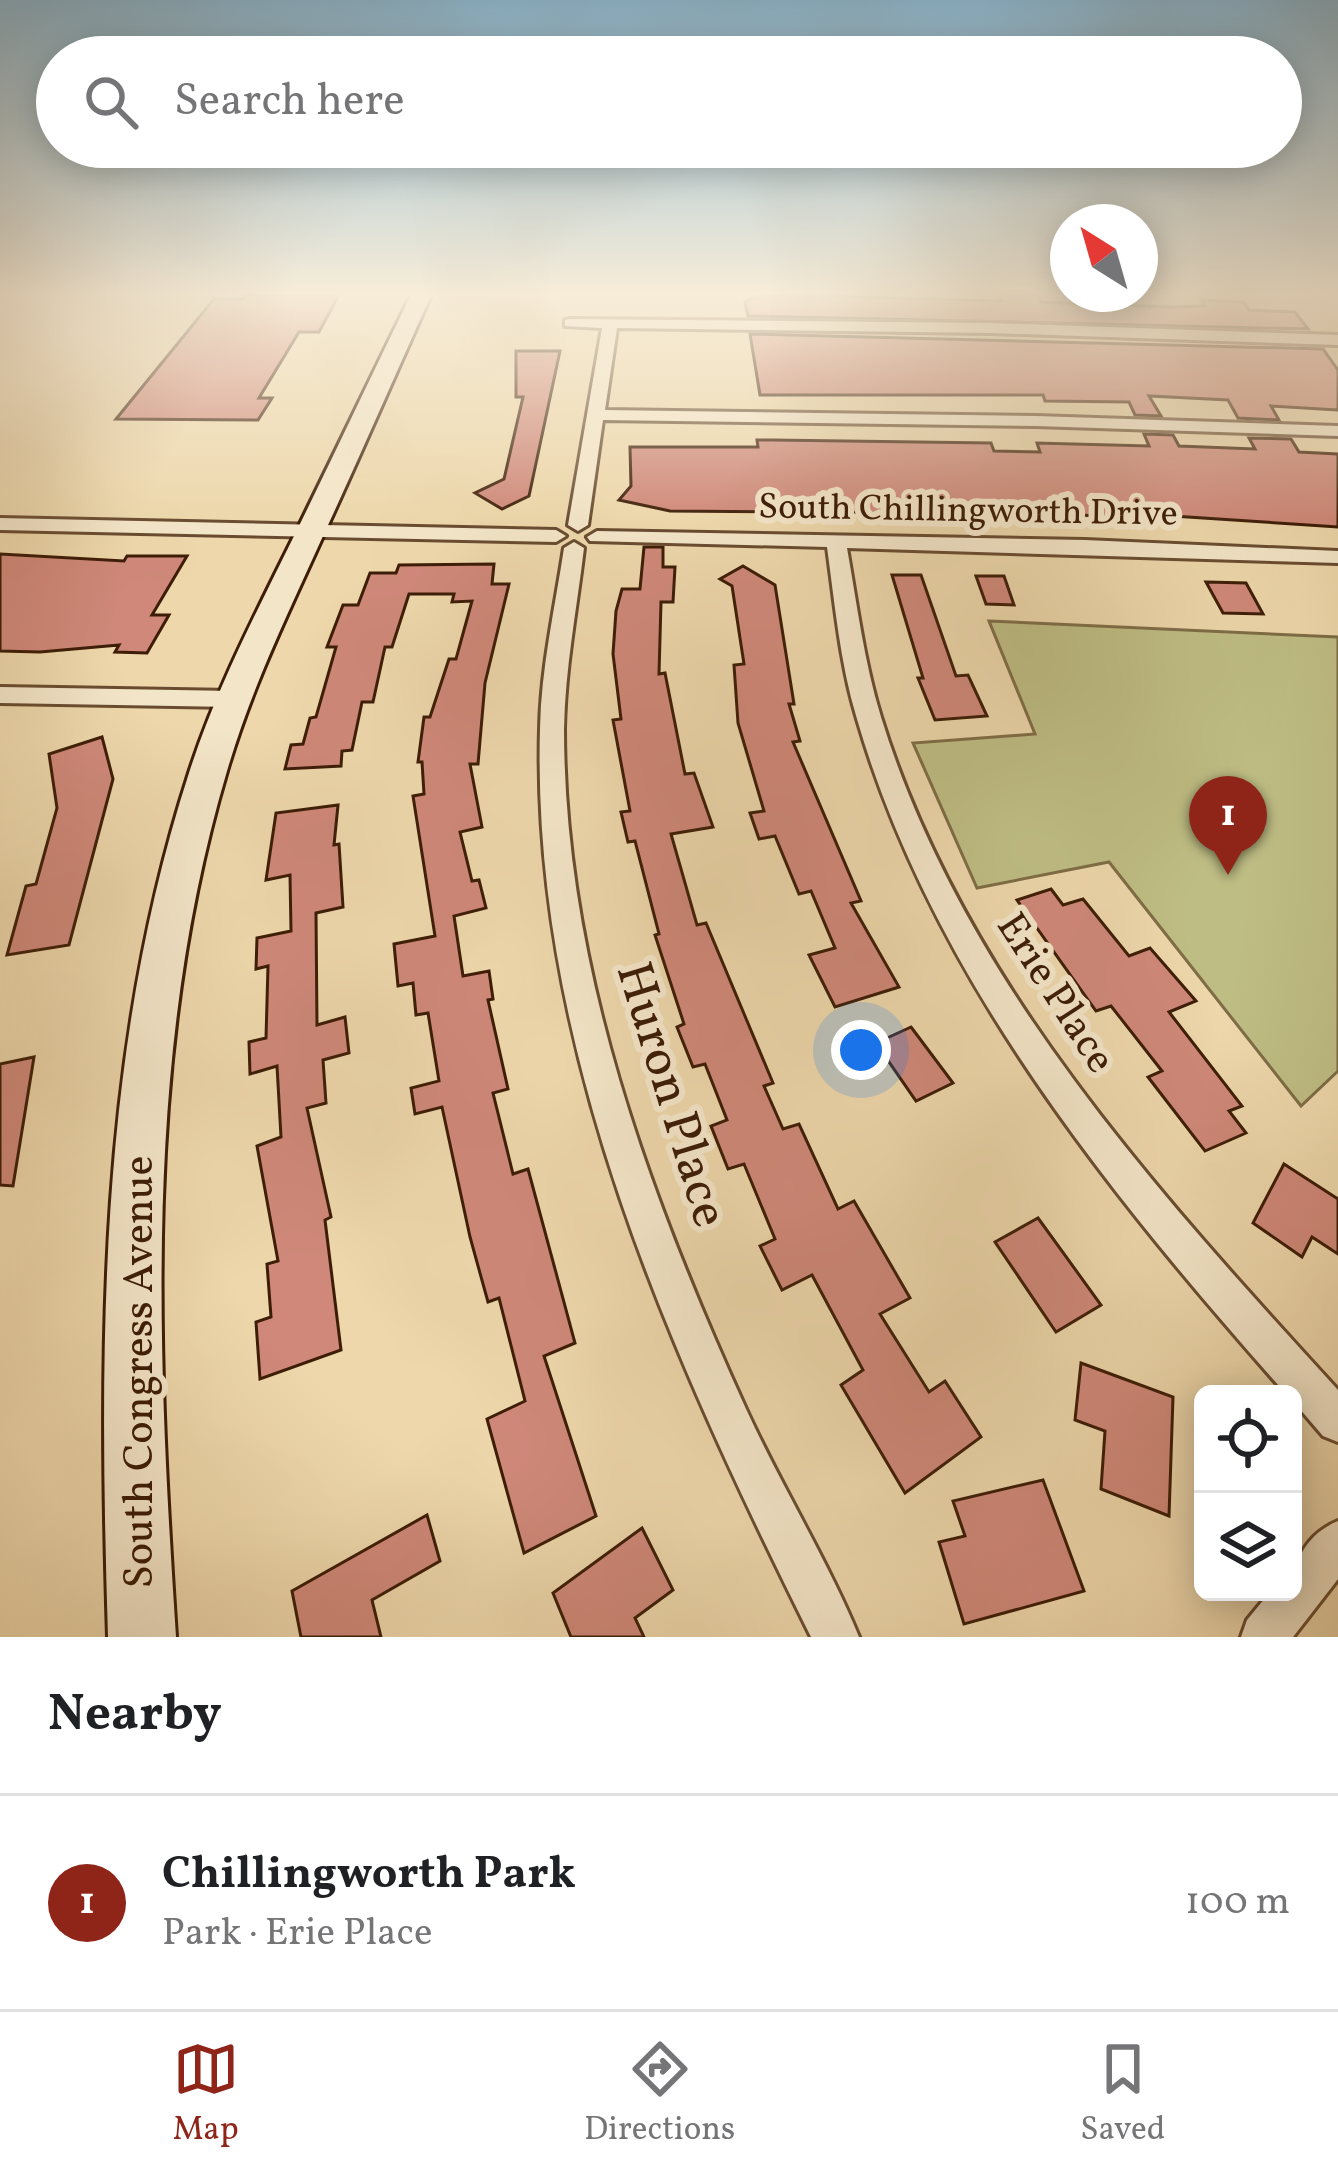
<!DOCTYPE html>
<meta charset="utf-8">
<style>
:root{--surface:#fff;--page:#f6f6f6;--text:#202124;--muted:#757577;--line:#e0e0e0;--accent:#8f2418}
body{margin:0;font-family:Vollkorn,serif;background:var(--page);color:var(--text)}
.controls{position:absolute;right:36px;bottom:36px;display:grid;overflow:hidden;border-radius:18px;box-shadow:0 6px 30px #0003}
.controls button{width:108px;height:108px;display:grid;place-items:center;padding:0;border:0;border-bottom:3px solid var(--line);background:var(--surface);color:var(--text);font:60px sans-serif}
.compass{position:absolute;left:1050px;top:204px;width:108px;height:108px;border-radius:50%;background:var(--surface);box-shadow:0 6px 30px #0003;rotate:323deg}
.you{position:absolute;left:861px;top:1050px;width:42px;height:42px;margin:-30px;border:9px solid #fff;border-radius:50%;background:#1a73e8;box-shadow:0 0 0 18px #1a73e833}
.badge{display:grid;place-items:center;width:78px;height:78px;border-radius:50%;background:var(--accent);color:#fff;font-size:39px;font-weight:700}
.pin{position:absolute;translate:-50% -99px;filter:drop-shadow(0 3px 6px #0008)}
.pin::after{content:'';position:absolute;top:63px;width:42px;height:36px;background:inherit;clip-path:polygon(0 0,100% 0,50% 100%)}
.list{margin:0;padding:0;list-style:none}
h2{display:flex;justify-content:space-between;align-items:center;height:156px;margin:0;padding:0 48px;font-size:51px}
h2 small{font-size:39px;font-weight:400;color:var(--muted)}
.list li{display:grid;grid-template-columns:78px 1fr auto;gap:36px;align-items:center;box-sizing:border-box;height:216px;padding:0 48px;border-top:3px solid var(--line)}
.list b{display:block;font-size:45px;white-space:nowrap}
.list p{margin:0;font-size:39px;white-space:nowrap;color:var(--muted)}
.list em{font-size:39px;font-style:normal;color:var(--muted)}
.icon{flex:none;width:66px;height:66px;fill:none;stroke:currentColor;stroke-width:2;stroke-linecap:round;stroke-linejoin:round}
.map{position:relative;flex:none;width:1338px;height:1637px;overflow:hidden}
.search{position:absolute;background:var(--surface);box-shadow:0 6px 30px #0003;left:36px;right:36px;top:36px;height:132px;display:flex;align-items:center;gap:30px;box-sizing:border-box;padding:0 42px;border-radius:66px;color:var(--muted);font-size:45px}
.sheet{height:372px;background:var(--surface)}
nav{display:flex;justify-content:space-around;align-items:center;box-sizing:border-box;height:168px;border-top:3px solid var(--line);background:var(--surface);font-size:33px;color:var(--muted)}
nav a{display:grid;justify-items:center;gap:6px}
nav .on{color:var(--accent)}
.map>svg:first-child{display:block}
.green{fill:#bebd84;stroke:#7e6d46;stroke-width:3}
.building{fill:#cf8879;stroke:#3d1d07;stroke-width:3}
.lines{fill:none;stroke-linecap:round;stroke-linejoin:round}
.street-casing{stroke:#694c30;stroke-width:6}
.secondary-casing{stroke:#3d1d07;stroke-width:6}
.street{fill:#f3e5c8;fill-rule:evenodd}
.secondary{fill:#f3e5c8;fill-rule:evenodd}
.labels{text-anchor:middle;dominant-baseline:central;stroke-width:12;stroke-linejoin:round;paint-order:stroke}
.far-street-label{font-size:36px;fill:#3d1d07;stroke:#f3e5c8}
.street-label{font-size:42px;fill:#3d1d07;stroke:#f3e5c8}
.near-street-label{font-size:51px;fill:#3d1d07;stroke:#f3e5c8}
</style>
<div class="map">
<svg width="1338" height="1637" viewBox="0 0 1338 1637">
<rect width="100%" height="100%" fill="#edd7ab"/>
<filter id="stains"><feTurbulence type="fractalNoise" baseFrequency=".00167" numOctaves="4"/><feColorMatrix values="0 0 0 0 .2 0 0 0 0 .09 0 0 0 0 .02 0 0 0 .5 -.17"/></filter>
<radialGradient id="worn" r=".72"><stop offset=".6" stop-color="#630" stop-opacity="0"/><stop offset="1" stop-color="#630" stop-opacity=".3"/></radialGradient>
<polygon class="green" points="989,621 1338,637 1338,1071 1301,1106 1109,862 977,888 913,743 1035,734"/>
<g class="building">
<polygon points="246,295 339,295 319,332 299,332 259,398 272,398 258,420 116,419 214,299 242,299"/>
<polygon points="799,295 1002,301 1000,295 1038,295 1041,302 1170,307 1205,306 1201,300 1244,302 1249,310 1295,312 1308,329 748,316 745,302 754,297"/>
<polygon points="750,334 1323,349 1338,370 1338,410 1271,406 1279,420 1238,418 1228,400 1149,396 1161,416 1135,415 1129,402 1045,401 1043,395 760,395"/>
<polygon points="516,351 560,351 529,496 502,509 475,493 504,479 523,397 516,397"/>
<polygon points="1144,434 1173,435 1179,446 1255,449 1249,438 1291,439 1299,452 1338,454 1338,527 1173,516 1171,511 1111,517 912,504 913,513 670,511 619,500 631,486 630,447 758,447 757,440 773,440 991,443 994,451 1040,452 1037,443 1149,446"/>
<polygon points="644,547 663,547 663,567 675,567 673,602 661,602 659,674 665,673 685,774 694,773 713,827 671,834 697,925 706,923 773,1083 764,1086 783,1129 799,1124 838,1209 854,1201 910,1298 880,1314 929,1392 945,1381 981,1437 905,1493 841,1385 863,1370 812,1275 782,1290 760,1246 775,1239 744,1164 728,1169 711,1126 727,1120 705,1064 693,1067 677,1027 684,1024 655,935 659,934 635,841 628,842 621,812 630,811 613,720 621,719 613,654 616,611 622,589 640,589"/>
<polygon points="0,554 124,561 127,556 187,556 152,615 169,615 147,653 115,652 119,645 40,652 0,651"/>
<polygon points="494,564 492,584 509,584 485,683 478,764 470,764 482,827 460,832 472,881 479,880 486,908 454,916 463,976 489,971 493,999 488,1000 508,1089 493,1093 513,1174 528,1169 575,1343 544,1356 596,1516 524,1553 487,1419 525,1401 499,1298 488,1302 470,1237 442,1107 415,1114 411,1088 439,1081 428,1013 416,1015 413,983 398,986 394,944 435,936 413,796 424,794 422,762 418,762 424,717 430,717 449,659 456,659 472,601 452,602 454,594 409,594 392,647 385,647 373,702 362,702 352,750 342,751 341,766 285,769 291,745 303,744 310,718 316,717 336,647 327,647 343,605 358,605 370,573 396,573 399,565"/>
<polygon points="743,566 775,585 794,704 789,704 800,741 793,742 861,901 851,903 899,987 835,1007 809,955 835,948 811,891 799,894 775,836 759,839 750,813 764,811 738,723 734,665 744,664 732,586 720,579"/>
<polygon points="892,575 921,575 956,676 968,675 987,716 935,720 918,678 923,678"/>
<polygon points="976,576 1004,576 1014,605 986,604"/>
<polygon points="1206,582 1246,583 1263,614 1223,613"/>
<polygon points="102,737 113,779 69,945 7,955 26,886 36,884 57,808 49,754"/>
<polygon points="338,805 334,845 339,844 343,907 316,913 317,1025 345,1017 349,1053 323,1060 326,1103 307,1108 331,1217 325,1220 341,1350 260,1379 256,1322 271,1317 267,1264 278,1261 257,1146 281,1137 277,1066 250,1074 249,1042 266,1038 268,966 256,969 257,938 291,931 290,875 266,880 276,813"/>
<polygon points="1051,889 1063,905 1083,899 1129,956 1150,948 1196,1001 1169,1012 1242,1106 1229,1111 1246,1133 1205,1151 1148,1077 1162,1071 1111,1006 1096,1011 1017,900"/>
<polygon points="911,1027 953,1083 916,1101 876,1043"/>
<polygon points="34,1057 13,1186 0,1185 0,1064"/>
<polygon points="1284,1164 1338,1199 1338,1254 1312,1237 1302,1257 1253,1223"/>
<polygon points="1038,1218 1101,1305 1056,1332 995,1242"/>
<polygon points="1081,1363 1173,1397 1169,1516 1101,1489 1105,1431 1075,1420"/>
<polygon points="1043,1480 1084,1591 964,1624 939,1542 965,1536 953,1501"/>
<polygon points="427,1515 440,1561 372,1600 381,1637 301,1637 292,1591"/>
<polygon points="642,1528 673,1590 635,1618 644,1637 571,1637 553,1593"/>
</g>
<g class="lines">
<defs>
<g id="street">
<polygon points="570,319 991,323 1338,335 1338,345 991,333 617,328 605,410 1036,416 1338,426 1338,436 1036,426 603,420 588,525 578,531 568,525 602,328 565,326 565,320"/>
<polygon points="0,518 556,530 566,536 556,542 0,530"/>
<path d="M 597,531 L 1085,540 L 1338,551 L 1338,563 L 847,548 C 857,604 864,662 881,717 C 962,979 1157,1192 1338,1390 L 1338,1442 L 1323,1436 L 1293,1401 L 1293,1394 L 1286,1394 C 1111,1196 932,977 857,719 C 840,663 835,605 827,547 L 590,541 L 587,537 Z"/>
<path d="M 574,542 L 584,548 C 577,608 565,668 564,729 C 564,966 649,1196 746,1409 C 781,1486 827,1559 859,1637 L 811,1637 C 672,1357 531,1048 540,729 C 541,668 555,608 564,548 Z"/>
<polygon points="0,687 233,691 245,699 233,707 0,703"/>
<path d="M 1338,1521 L 1338,1579 L 1293,1637 L 1241,1637 L 1247,1620 L 1270,1592 L 1293,1592 C 1293,1560 1307,1534 1338,1521 Z"/>
</g>
<path id="secondary" d="M 411,295 L 431,295 C 395,375 360,456 323,536 C 288,613 251,689 227,771 C 143,1053 157,1347 176,1637 L 108,1637 C 99,1346 98,1053 189,773 C 216,689 257,611 296,532 C 335,453 372,374 411,295 Z"/>
</defs>
<use href="#street" class="street-casing"/>
<use href="#secondary" class="secondary-casing"/>
<use href="#street" class="street"/>
<use href="#secondary" class="secondary"/>
</g>
<linearGradient id="sky" x2="0" y2="1"><stop stop-color="#89b6d1"/><stop offset="0.56" stop-color="#f7edd9"/><stop offset="1" stop-color="#f7edd9" stop-opacity="0"/></linearGradient>
<rect width="1338" height="524" fill="url(#sky)"/>
<g class="labels">
<g class="far-street-label">
<text transform="translate(968 512) rotate(1)">South Chillingworth Drive</text>
</g>
<g class="street-label">
<text transform="translate(1054 994) rotate(57)">Erie Place</text>
<text transform="translate(141 1372) rotate(-90)">South Congress Avenue</text>
</g>
<g class="near-street-label">
<text transform="translate(670 1095) rotate(73)">Huron Place</text>
</g>
</g>
<rect width="100%" height="100%" filter="url(#stains)"/>
<rect width="100%" height="100%" fill="url(#worn)"/>
</svg>
<div class="controls">
<button><svg class="icon" aria-label="locate" viewBox="0 0 24 24"><circle cx="12" cy="12" r="6"/><path d="M12 2v4M12 18v4M2 12h4M18 12h4"/></svg></button>
<button><svg class="icon" aria-label="layers" viewBox="0 0 24 24"><path d="M12 4l9 5-9 5-9-5zM3 14l9 5 9-5"/></svg></button>
</div>
<svg class="compass" viewBox="-18 -18 36 36"><path d="M0-13l5 13h-10z" fill="#e53935"/><path d="M0 13l5-13h-10z" fill="#757577"/></svg>
<div class="you"></div>
<div class="pin badge" style="left:1228px;top:875px">1</div>
<div class="search"><svg class="icon" aria-label="search" viewBox="0 0 24 24"><circle cx="10" cy="10" r="6"/><path d="M15 15l6 6"/></svg>Search here</div>
</div>
<section class="sheet">
<h2>Nearby<small></small></h2>
<ul class="list">
<li><span class="badge">1</span><div><b>Chillingworth Park</b><p>Park · Erie Place</p></div><em>100 m</em></li>
</ul>
</section>
<nav>
<a class="on"><svg class="icon" aria-label="map" viewBox="0 0 24 24"><path d="M3 6l6-2 6 2 6-2v14l-6 2-6-2-6 2zM9 4v14M15 6v14"/></svg>Map</a>
<a><svg class="icon" aria-label="directions" viewBox="0 0 24 24"><path d="M12 3l9 9-9 9-9-9zM9 14v-3h6M13 9l2 2-2 2"/></svg>Directions</a>
<a><svg class="icon" aria-label="saved" viewBox="0 0 24 24"><path d="M7 4h10v16l-5-4-5 4z"/></svg>Saved</a>
</nav>
